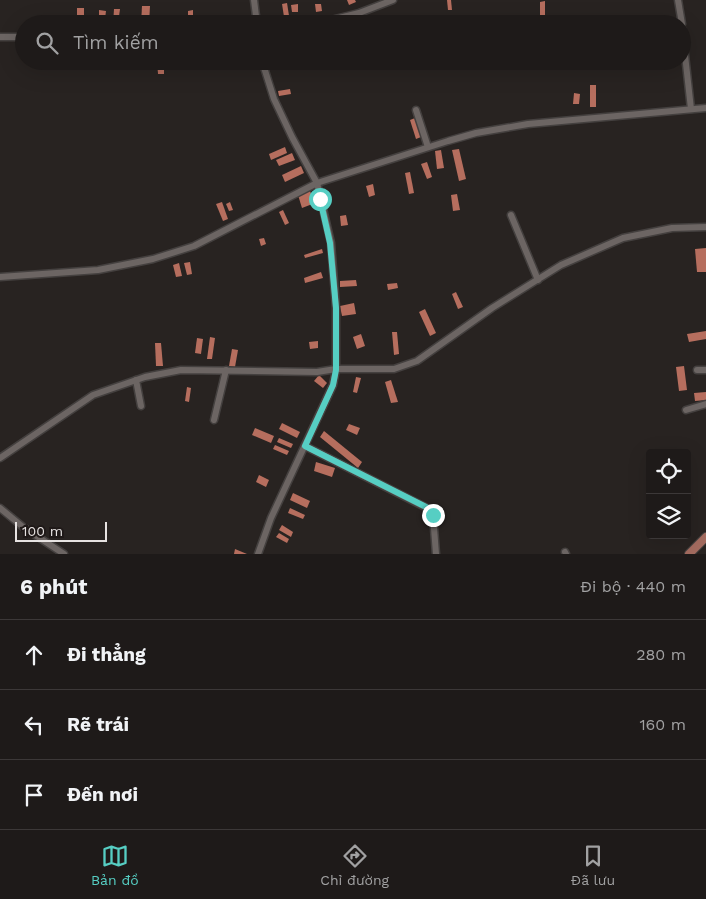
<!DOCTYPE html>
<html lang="vi">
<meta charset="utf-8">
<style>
:root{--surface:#1e1a19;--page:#2b2726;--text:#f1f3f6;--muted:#a1a1a2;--line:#3c3838;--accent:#56cec3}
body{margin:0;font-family:"Work Sans",sans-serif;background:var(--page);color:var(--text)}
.controls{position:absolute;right:15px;bottom:15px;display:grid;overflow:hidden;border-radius:5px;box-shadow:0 5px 20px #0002}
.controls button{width:45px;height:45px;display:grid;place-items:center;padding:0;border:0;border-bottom:1px solid var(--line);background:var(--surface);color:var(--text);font:25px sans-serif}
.scale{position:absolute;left:15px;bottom:12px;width:92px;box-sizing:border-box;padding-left:5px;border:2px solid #e7e3e2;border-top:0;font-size:14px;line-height:18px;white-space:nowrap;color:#e7e3e2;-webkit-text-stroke:4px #1f1918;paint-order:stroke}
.stop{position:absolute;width:15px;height:15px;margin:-11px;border:4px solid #56cec3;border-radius:50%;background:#fff}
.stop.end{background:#56cec3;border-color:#fff;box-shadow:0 1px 5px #0008}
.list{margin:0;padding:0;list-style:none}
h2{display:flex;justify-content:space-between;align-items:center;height:65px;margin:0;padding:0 20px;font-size:21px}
h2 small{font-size:16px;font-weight:400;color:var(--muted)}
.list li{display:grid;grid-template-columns:32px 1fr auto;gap:15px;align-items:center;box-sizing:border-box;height:70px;padding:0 20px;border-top:1px solid var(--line)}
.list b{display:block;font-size:19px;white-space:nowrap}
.list em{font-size:16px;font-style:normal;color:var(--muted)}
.icon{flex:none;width:28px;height:28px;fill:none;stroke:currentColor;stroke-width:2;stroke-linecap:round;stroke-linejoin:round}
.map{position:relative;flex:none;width:706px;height:554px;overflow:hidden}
.search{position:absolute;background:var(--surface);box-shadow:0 5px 20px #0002;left:15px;right:15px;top:15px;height:55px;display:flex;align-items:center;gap:12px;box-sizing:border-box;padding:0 18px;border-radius:28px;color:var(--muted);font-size:19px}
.sheet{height:275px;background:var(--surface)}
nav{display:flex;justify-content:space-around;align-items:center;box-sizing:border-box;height:70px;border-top:1px solid var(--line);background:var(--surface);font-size:14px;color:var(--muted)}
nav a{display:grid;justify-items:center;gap:2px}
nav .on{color:var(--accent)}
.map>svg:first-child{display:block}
.building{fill:#b66e5e}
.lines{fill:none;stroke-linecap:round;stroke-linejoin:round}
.minor-casing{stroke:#44403f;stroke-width:9}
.major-casing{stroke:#44403f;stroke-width:10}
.minor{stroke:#6c6563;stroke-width:6}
.major{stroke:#a36b5f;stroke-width:8}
.route{stroke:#56cec3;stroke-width:6}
</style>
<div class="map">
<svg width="706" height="554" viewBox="0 0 706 554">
<rect width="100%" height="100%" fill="#282321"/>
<g class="building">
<polygon points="347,0 355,0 356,2 349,5"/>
<polygon points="447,0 451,0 452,10 448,10"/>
<polygon points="545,1 545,15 540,15 540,2"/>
<polygon points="287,3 290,22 285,23 282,4"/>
<polygon points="298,4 298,12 292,12 291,5"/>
<polygon points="315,4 321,4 322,11 316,12"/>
<polygon points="142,6 150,6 149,24 141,24"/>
<rect x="77" y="8" width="7" height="16"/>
<polygon points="114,9 120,9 118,24 113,24"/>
<polygon points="99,10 106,11 105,19 99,19"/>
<polygon points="193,10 193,23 188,23 188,11"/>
<polygon points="231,17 237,17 238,24 231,24"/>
<polygon points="157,61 164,61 164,74 158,74"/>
<rect x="590" y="85" width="6" height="22"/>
<polygon points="290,89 291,94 279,96 278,91"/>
<polygon points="574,93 580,94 579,104 573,104"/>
<polygon points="415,118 421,137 416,139 410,120"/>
<polygon points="285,147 287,153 271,160 269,154"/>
<polygon points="459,149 466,179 459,181 452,150"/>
<polygon points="441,150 444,168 437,169 435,151"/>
<polygon points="292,153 295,160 279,166 276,160"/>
<polygon points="427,162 432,177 427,179 421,164"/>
<polygon points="301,166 304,173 285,182 282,175"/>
<polygon points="410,172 414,193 409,194 405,173"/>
<polygon points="373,184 375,195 369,197 366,186"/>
<polygon points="310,191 315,203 302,208 298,195"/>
<polygon points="457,194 460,210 453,211 451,195"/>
<polygon points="222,202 228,219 223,221 216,204"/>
<polygon points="230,202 233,210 229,211 226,204"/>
<polygon points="283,210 289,223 285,225 279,212"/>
<polygon points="346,215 348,225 341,226 340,216"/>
<polygon points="264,238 266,244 261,246 259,239"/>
<polygon points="706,248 706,272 697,272 695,249"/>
<polygon points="322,249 323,253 305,258 304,255"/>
<polygon points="190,262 192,274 187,275 184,263"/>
<polygon points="179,263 182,276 176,277 173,265"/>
<polygon points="321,272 323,278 305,283 304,278"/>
<polygon points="356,280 357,286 340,287 340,281"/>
<polygon points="397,283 398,288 388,290 387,284"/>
<polygon points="456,292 463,307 458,309 452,294"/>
<polygon points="354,303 356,314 342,316 340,306"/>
<polygon points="425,309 436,333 430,336 419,312"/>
<polygon points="706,331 706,339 689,342 687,334"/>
<polygon points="392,332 397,332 399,354 394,355"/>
<polygon points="361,334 365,346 357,349 353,337"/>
<polygon points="210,337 215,338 212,359 207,359"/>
<polygon points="197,338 203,339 201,354 195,353"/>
<polygon points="318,341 318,348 310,349 309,342"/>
<polygon points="155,343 161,343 163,366 156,366"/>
<polygon points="232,349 238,350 235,367 229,366"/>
<polygon points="684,366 687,390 679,391 676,367"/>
<polygon points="319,375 327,383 323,388 314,381"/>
<polygon points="356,377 361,378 357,393 353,392"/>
<polygon points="391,380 398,402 391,403 385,382"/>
<polygon points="187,387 191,388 189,402 185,401"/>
<polygon points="706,392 706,400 695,401 694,393"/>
<polygon points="282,423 300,432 297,438 279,429"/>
<polygon points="349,424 360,428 357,435 346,430"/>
<polygon points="255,428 274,436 271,443 252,435"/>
<polygon points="324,431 362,462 358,468 320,437"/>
<polygon points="279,438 293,444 291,448 277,442"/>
<polygon points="275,445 289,451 287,455 273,449"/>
<polygon points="316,462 335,468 332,477 314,471"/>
<polygon points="259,475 269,480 266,487 256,482"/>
<polygon points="293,493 310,501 307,508 290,500"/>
<polygon points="290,508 305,515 303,519 288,513"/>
<polygon points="282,525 293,532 291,537 279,530"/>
<polygon points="279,533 289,539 287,543 276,537"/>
<polygon points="235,549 247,554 234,554"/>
</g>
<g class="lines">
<defs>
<g id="minor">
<polyline points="254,0 257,24"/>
<polyline points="678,0 682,24"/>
<polyline points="315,24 359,13 393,0"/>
<polyline points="682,28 691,109"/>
<polyline points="0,37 24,37"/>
<polyline points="262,61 274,99 292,137 317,183 331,243 336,308 336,369 394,369 417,361 492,308 561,265 623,238 672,228 706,227"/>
<polyline points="416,110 428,147"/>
<polyline points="511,215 538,280"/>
<polyline points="0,277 98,270 153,259 194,246 317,183 448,141 476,133 528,124 706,108"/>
<polyline points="697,370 706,370"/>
<polyline points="136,380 141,406"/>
<polyline points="686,410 706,404"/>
<polyline points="214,420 226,370"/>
<polyline points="305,446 429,509 433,515 436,554"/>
<polyline points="0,458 93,395 145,377 181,370 317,372 336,369 333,385 271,518 258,554"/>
<polyline points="0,508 23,527 64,554"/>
<polyline points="565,552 566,554"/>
</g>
<polyline id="major" points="689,554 706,537"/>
</defs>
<use href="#minor" class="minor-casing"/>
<use href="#major" class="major-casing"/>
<use href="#minor" class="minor"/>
<use href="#major" class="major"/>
</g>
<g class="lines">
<polyline class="route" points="320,199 330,243 336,308 336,370 333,385 305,446 430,509 433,515"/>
</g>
</svg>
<div class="controls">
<button><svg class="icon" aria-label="locate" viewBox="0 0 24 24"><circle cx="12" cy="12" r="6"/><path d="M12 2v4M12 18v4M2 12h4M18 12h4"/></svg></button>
<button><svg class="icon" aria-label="layers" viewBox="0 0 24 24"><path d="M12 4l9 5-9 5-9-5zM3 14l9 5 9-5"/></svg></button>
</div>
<div class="scale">100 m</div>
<div class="stop" style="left:320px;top:199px"></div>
<div class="stop end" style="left:433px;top:515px"></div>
<div class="search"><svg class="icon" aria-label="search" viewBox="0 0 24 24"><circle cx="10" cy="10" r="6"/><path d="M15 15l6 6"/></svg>Tìm kiếm</div>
</div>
<section class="sheet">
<h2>6 phút<small>Đi bộ · 440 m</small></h2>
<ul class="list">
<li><svg class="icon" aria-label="ahead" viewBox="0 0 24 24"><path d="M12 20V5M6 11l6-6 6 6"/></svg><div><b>Đi thẳng</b></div><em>280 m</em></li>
<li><svg class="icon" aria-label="left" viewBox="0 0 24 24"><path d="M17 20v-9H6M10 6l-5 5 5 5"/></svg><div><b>Rẽ trái</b></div><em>160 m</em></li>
<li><svg class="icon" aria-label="arrive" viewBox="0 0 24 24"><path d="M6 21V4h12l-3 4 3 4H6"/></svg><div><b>Đến nơi</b></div></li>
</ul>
</section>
<nav>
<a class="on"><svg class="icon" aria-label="map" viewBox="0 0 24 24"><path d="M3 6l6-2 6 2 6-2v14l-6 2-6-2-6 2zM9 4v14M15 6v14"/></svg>Bản đồ</a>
<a><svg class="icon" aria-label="directions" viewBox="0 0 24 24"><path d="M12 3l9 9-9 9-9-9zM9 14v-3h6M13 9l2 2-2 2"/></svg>Chỉ đường</a>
<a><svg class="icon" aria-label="saved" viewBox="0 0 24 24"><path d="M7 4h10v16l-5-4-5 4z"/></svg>Đã lưu</a>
</nav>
